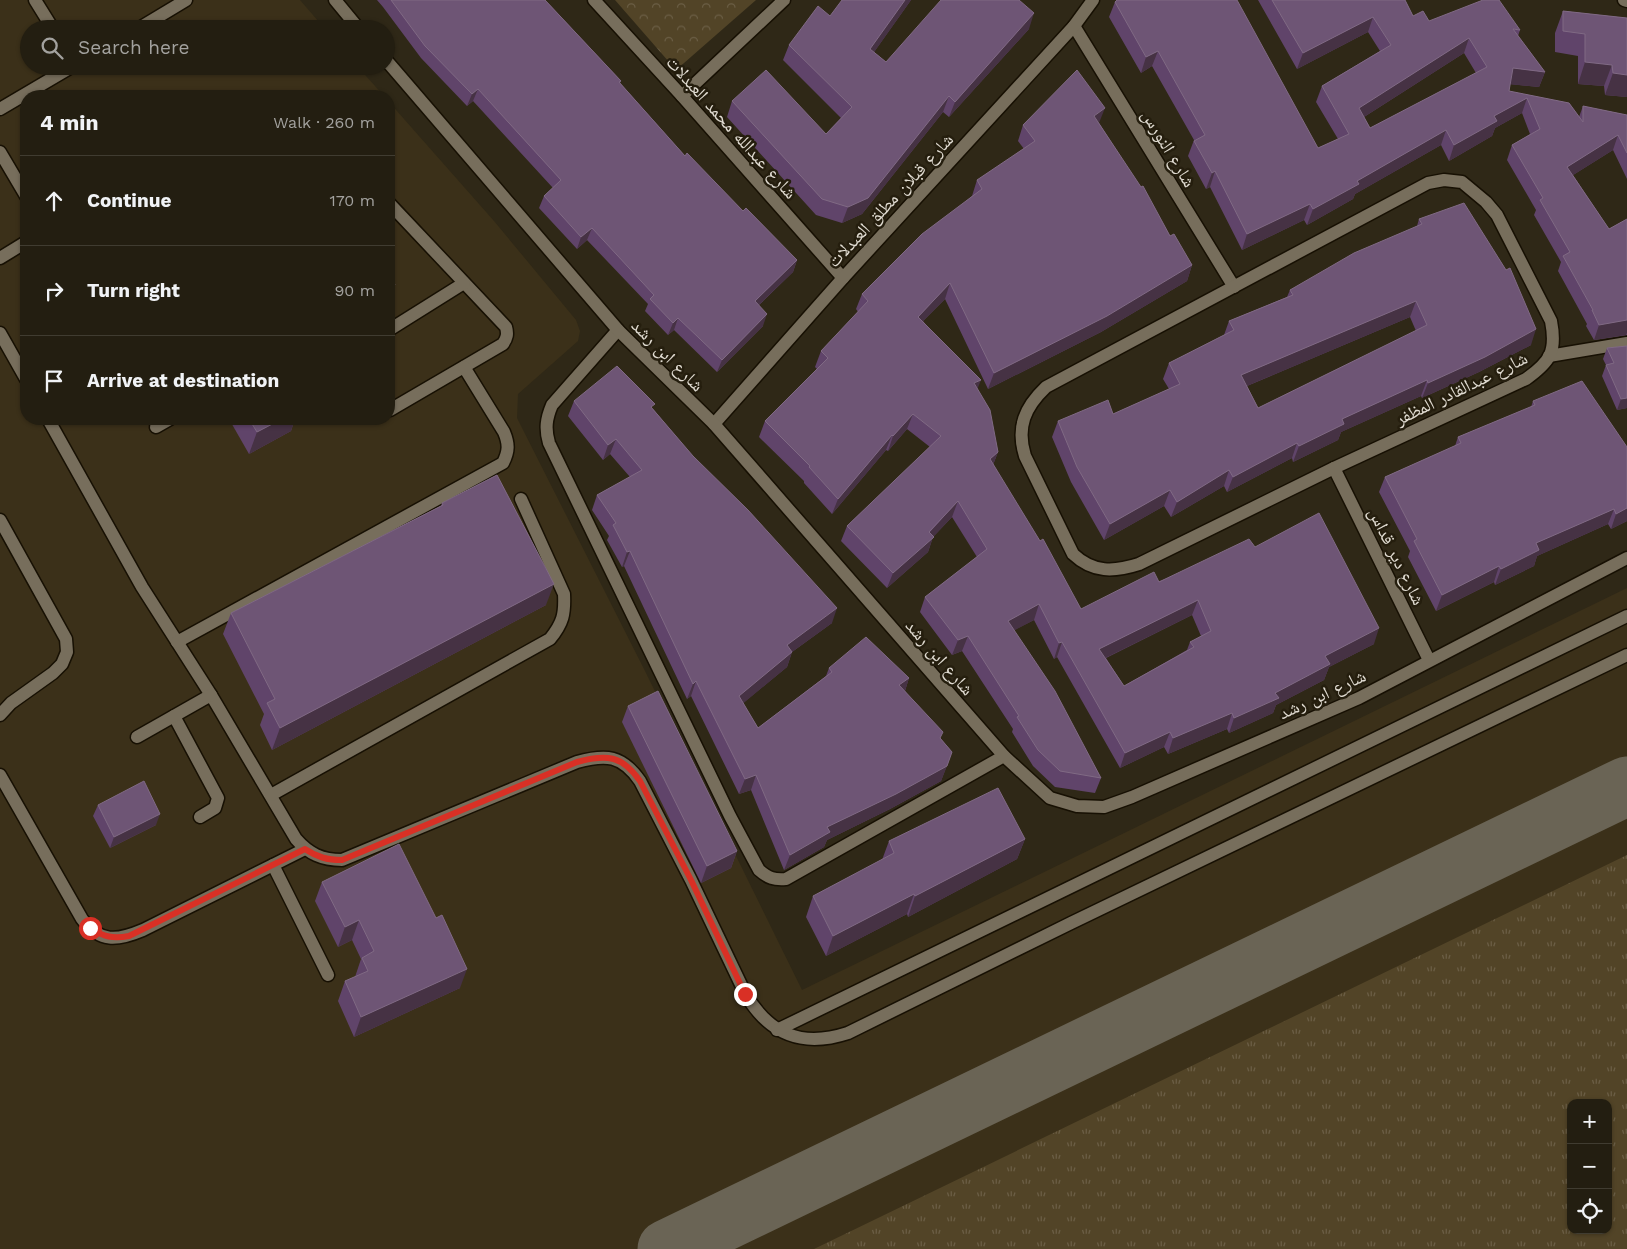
<!DOCTYPE html>
<meta charset="utf-8">
<style>
:root{--surface:#231e11;--page:#2b271a;--text:#f1f3f6;--muted:#a3a29f;--line:#403c31}
body{margin:0;font-family:"Work Sans","Noto Naskh Arabic",sans-serif;background:var(--page);color:var(--text)}
.controls{position:absolute;right:15px;bottom:15px;display:grid;overflow:hidden;border-radius:10px;box-shadow:0 1px 4px #0004}
.controls button{width:45px;height:45px;display:grid;place-items:center;padding:0;border:0;border-bottom:1px solid var(--line);background:var(--surface);color:var(--text);font:25px sans-serif}
.stop{position:absolute;width:15px;height:15px;margin:-11px;border:4px solid #d93025;border-radius:50%;background:#fff}
.stop.end{background:#d93025;border-color:#fff;box-shadow:0 1px 5px #0008}
.list{margin:0;padding:0;list-style:none}
h2{display:flex;justify-content:space-between;align-items:center;height:65px;margin:0;padding:0 20px;font-size:21px}
h2 small{font-size:16px;font-weight:400;color:var(--muted)}
.list li{display:grid;grid-template-columns:32px 1fr auto;gap:15px;align-items:center;box-sizing:border-box;height:90px;padding:0 20px;border-top:1px solid var(--line)}
.list b{display:block;font-size:19px;white-space:nowrap}
.list em{font-size:16px;font-style:normal;color:var(--muted)}
.icon{flex:none;width:28px;height:28px;fill:none;stroke:currentColor;stroke-width:2;stroke-linecap:round;stroke-linejoin:round}
.map{position:relative;flex:none;width:1627px;height:1249px;overflow:hidden}
.search{position:absolute;background:var(--surface);box-shadow:0 1px 4px #0004;left:20px;top:20px;width:375px;height:55px;display:flex;align-items:center;gap:12px;box-sizing:border-box;padding:0 18px;border-radius:28px;color:var(--muted);font-size:19px}
.panel{position:absolute;background:var(--surface);box-shadow:0 1px 4px #0004;left:20px;top:90px;width:375px;height:335px;border-radius:20px}
.map>svg:first-child{display:block}
.built{fill:#3b3019;fill-rule:evenodd}
.grass{fill:url(#grass-tufts);fill-rule:evenodd}
.park{fill:url(#park-crowns)}
.lines{fill:none;stroke-linecap:round;stroke-linejoin:round}
.taxiway{stroke:#6a6455;stroke-width:59}
.service-casing{stroke:#171003;stroke-width:15}
.minor-casing{stroke:#171003;stroke-width:15}
.tertiary-casing{stroke:#171003;stroke-width:15}
.service{stroke:#776e5c;stroke-width:12}
.minor{stroke:#776e5c;stroke-width:12}
.tertiary{stroke:#776e5c;stroke-width:12}
.wall{fill:#60446a;fill-rule:evenodd}
.shaded-wall{fill:#463244}
.building{fill:#6e5575;stroke:#806a84;fill-rule:evenodd}
.route{stroke:#d93025;stroke-width:6}
.labels{text-anchor:middle;dominant-baseline:central;stroke-width:5;stroke-linejoin:round;paint-order:stroke}
.street-label{font-size:18px;fill:#e1dcd2;stroke:#251e0e}
</style>
<div class="map">
<svg width="1627" height="1249" viewBox="0 0 1627 1249">
<defs>
<pattern id="grass-tufts" width="24" height="20" patternUnits="userSpaceOnUse" patternTransform="scale(1.25)"><rect width="24" height="20" fill="#524427"/><path d="M3 7l-1-3M5 7V3M7 7l1-3M15 17l-1-3M17 17v-4M19 17l1-3" fill="none" stroke="#6b5e45"/></pattern>
<pattern id="park-crowns" width="20" height="18" patternUnits="userSpaceOnUse" patternTransform="scale(1.25)"><rect width="20" height="18" fill="#524427"/><path d="M2 6a3 3 0 1 1 6 0M12 15a3 3 0 1 1 6 0" fill="none" stroke="#6b5e45"/></pattern>
</defs>
<rect width="100%" height="100%" fill="#2f2817"/>
<path class="built" d="M 0,0 L 300,0 L 325,29 L 29,29 L 29,66 L 357,66 L 384,96 L 26,96 L 26,419 L 389,419 L 389,102 L 494,221 L 576,320 L 580,331 L 578,341 L 518,394 L 517,418 L 645,671 L 802,990 L 1627,588 L 1627,1249 L 0,1249 ZM 1571,1103 L 1608,1103 L 1608,1230 L 1571,1230 Z"/>
<path class="grass" d="M 1627,855 L 1627,1249 L 814,1249 ZM 1571,1103 L 1608,1103 L 1608,1230 L 1571,1230 Z"/>
<polygon class="park" points="615,0 756,0 676,70"/>
<g class="lines">
<polyline class="taxiway" points="667,1249 1627,786"/>
<defs>
<g id="service">
<polyline points="35,0 53,29"/>
<polyline points="138,29 186,0"/>
<polyline points="0,109 73,66"/>
<polyline points="0,152 26,196"/>
<path d="M 389,203 L 506,327 C 508,334 507,338 503,344 L 390,410"/>
<polyline points="0,258 26,242"/>
<polyline points="389,330 464,283"/>
<polyline points="0,333 26,379"/>
<polyline points="1549,356 1627,343"/>
<path d="M 48,419 L 142,587 L 211,695 L 296,839 C 309,854 322,860 342,860 L 577,762 C 606,754 622,755 640,781 L 691,880 L 745,993 C 769,1035 802,1048 848,1033 L 1071,923 L 1627,655"/>
<polyline points="156,427 170,419"/>
<polyline points="0,520 66,639 67,652 62,664 53,673 11,703 0,715"/>
<path d="M 177,642 L 503,463 C 509,451 509,444 504,432 L 464,367"/>
<polyline points="174,716 218,798 215,808 200,817"/>
<polyline points="137,737 211,695"/>
<path d="M 0,775 L 82,919 C 100,943 117,941 143,930 L 305,849"/>
<path d="M 271,795 L 550,639 C 563,623 565,614 564,594 L 521,499"/>
<polyline points="273,865 328,975"/>
<polyline points="777,1030 1627,616"/>
</g>
<g id="minor">
<polyline points="594,0 682,96 843,278"/>
<polyline points="1074,26 1234,287"/>
<polyline points="682,96 784,0"/>
<path d="M 1444,180 L 1462,182 L 1486,202 L 1497,215 L 1551,321 C 1557,352 1550,362 1526,379 L 1334,468 L 1139,564 C 1114,572 1093,573 1073,554 L 1025,456 C 1016,427 1025,407 1046,387 L 1428,183 Z"/>
<path d="M 618,330 L 552,405 C 546,419 545,429 549,443 L 730,816 L 759,870 C 768,878 774,880 786,879 L 1004,756"/>
<polyline points="714,424 843,278 1074,26 1093,0"/>
<polyline points="1334,468 1429,660"/>
</g>
<g id="tertiary">
<polyline points="335,0 359,29"/>
<polyline points="1624,0 1627,1"/>
<polyline points="386,60 618,330 714,424 1004,756 1050,798 1077,806 1104,807 1132,797 1359,698 1627,558"/>
</g>
</defs>
<use href="#service" class="service-casing"/>
<use href="#minor" class="minor-casing"/>
<use href="#tertiary" class="tertiary-casing"/>
<use href="#service" class="service"/>
<use href="#minor" class="minor"/>
<use href="#tertiary" class="tertiary"/>
</g>
<g class="wall">
<polygon points="377,0 545,0 621,81 620,83 685,156 743,211 797,260 793,272 759,305 763,326 717,372 674,330 668,335 645,311 648,304 587,240 577,249 539,208 544,196 553,188 473,101 467,106 421,58 383,7"/>
<polygon points="911,0 874,52 886,62 1029,29 949,117 943,112 862,214 842,223 816,215 727,117 732,101 826,134 841,118 783,60 789,45 830,16"/>
<path d="M 1258,0 L 1405,0 L 1413,16 L 1429,21 L 1520,30 L 1518,36 L 1545,72 L 1539,87 L 1510,84 L 1509,91 L 1569,103 L 1579,117 L 1583,106 L 1627,115 L 1627,179 L 1613,150 L 1573,175 L 1609,229 L 1627,219 L 1627,335 L 1594,340 L 1586,326 L 1587,324 L 1558,271 L 1561,262 L 1534,215 L 1536,210 L 1507,160 L 1512,145 L 1530,134 L 1522,113 L 1495,128 L 1492,136 L 1449,161 L 1441,145 L 1355,194 L 1353,199 L 1307,225 L 1304,220 L 1242,250 L 1210,187 L 1206,189 L 1188,156 L 1194,140 L 1152,66 L 1141,73 L 1109,17 L 1115,2 L 1318,148 L 1338,139 L 1316,102 L 1322,86 L 1380,51 L 1368,32 L 1297,69 ZM 1464,53 L 1476,73 L 1370,128 L 1364,117 Z"/>
<polygon points="1563,11 1627,18 1627,97 1605,95 1604,86 1578,84 1578,56 1555,52 1555,33"/>
<path d="M 1099,123 L 1170,236 L 1192,265 L 1187,281 L 1101,332 L 988,389 L 945,299 L 923,321 L 977,388 L 998,452 L 993,465 L 1081,609 L 1255,547 L 1374,644 L 1329,667 L 1324,680 L 1276,705 L 1273,713 L 1229,733 L 1227,729 L 1168,754 L 1164,747 L 1120,768 L 1057,657 L 1054,659 L 1034,620 L 1014,630 L 1101,778 L 1095,793 L 1055,787 L 1033,766 L 1012,732 L 1013,729 L 962,651 L 952,655 L 920,612 L 925,597 L 977,557 L 952,517 L 933,537 L 928,552 L 887,588 L 841,541 L 847,526 L 930,447 L 907,429 L 888,451 L 886,450 L 832,514 L 804,483 L 804,481 L 759,437 L 765,421 L 817,369 L 815,367 L 821,351 L 858,312 L 856,309 L 862,294 L 972,196 L 977,180 L 1024,149 L 1018,141 L 1023,125 ZM 1192,615 L 1201,636 L 1190,642 L 1187,650 L 1124,686 L 1106,658 Z"/>
<path d="M 1419,219 L 1531,345 L 1479,372 L 1422,398 L 1421,396 L 1341,432 L 1338,440 L 1293,462 L 1292,458 L 1227,492 L 1224,486 L 1171,517 L 1164,506 L 1104,540 L 1071,482 L 1052,437 L 1058,421 L 1113,414 L 1169,389 L 1163,379 L 1169,363 L 1224,335 L 1229,321 L 1287,297 L 1290,290 L 1417,226 ZM 1410,317 L 1416,331 L 1258,408 L 1247,386 Z"/>
<polygon points="1627,346 1627,408 1617,410 1602,376 1606,365 1603,359 1607,348"/>
<polygon points="574,401 653,409 832,623 792,652 787,667 743,703 758,728 826,676 829,668 909,678 905,691 941,739 952,752 941,781 890,809 827,840 824,847 784,870 751,790 739,794 691,696 687,699 624,566 622,567 607,540 609,536 592,510 597,495 630,477 610,454 603,460 568,416"/>
<polygon points="1533,401 1627,447 1627,521 1611,529 1608,524 1537,556 1534,566 1495,585 1494,582 1436,611 1408,557 1410,551 1379,492 1385,477 1455,446 1458,437 1531,407"/>
<polygon points="229,419 295,419 291,431 249,454"/>
<polygon points="442,503 546,605 272,750 260,725 264,714 223,634 231,613 441,506"/>
<polygon points="628,706 737,851 731,868 701,883 622,722"/>
<polygon points="98,805 156,825 110,848 93,816"/>
<polygon points="1025,839 1017,859 908,917 907,914 826,956 806,917 813,896 882,860 889,841"/>
<polygon points="322,882 460,988 354,1037 338,1001 345,981 355,977 361,959 352,940 338,947 315,901"/>
</g>
<g class="shaded-wall">
<polygon points="905,0 911,0 865,65 870,49"/>
<polygon points="1034,13 1029,29 949,117 955,102"/>
<polygon points="1373,17 1368,32 1297,69 1303,53"/>
<polygon points="1469,38 1464,53 1353,124 1359,108"/>
<polygon points="1158,51 1152,66 1141,73 1146,57"/>
<polygon points="1585,62 1612,65 1604,86 1578,84"/>
<polygon points="1513,68 1545,72 1539,87 1507,84"/>
<polygon points="1613,73 1627,75 1627,97 1605,95"/>
<polygon points="478,89 473,101 467,106 472,94"/>
<polygon points="949,96 943,112 862,214 842,223 848,207"/>
<polygon points="1527,98 1522,113 1495,128 1492,136 1449,161 1454,145 1494,116"/>
<polygon points="1105,108 1099,123 1094,116"/>
<polygon points="1446,130 1441,145 1355,194 1353,199 1307,225 1313,209 1357,181"/>
<polygon points="1618,135 1613,150 1562,182 1567,167"/>
<polygon points="1215,171 1210,187 1206,189 1212,173"/>
<polygon points="1310,204 1304,220 1242,250 1247,234"/>
<polygon points="592,228 587,240 577,249 581,237"/>
<polygon points="797,260 793,272 750,313 755,301"/>
<polygon points="1192,265 1187,281 1101,332 988,389 994,373"/>
<polygon points="950,283 945,299 912,332 918,317"/>
<polygon points="395,285 391,296 389,297 389,288"/>
<polygon points="1416,301 1410,317 1235,391 1241,375"/>
<polygon points="767,314 763,326 717,372 722,360"/>
<polygon points="678,318 674,330 668,335 673,323"/>
<polygon points="1627,320 1627,333 1626,335 1594,340 1599,325"/>
<polygon points="1536,329 1531,345 1479,372 1422,398 1428,383"/>
<polygon points="981,380 975,395 974,383"/>
<polygon points="1427,380 1421,396 1341,432 1338,440 1293,462 1299,446 1342,419"/>
<polygon points="1627,398 1627,408 1617,410 1621,399"/>
<polygon points="913,414 907,429 888,451 893,436"/>
<polygon points="282,419 295,419 291,431 249,454 257,432"/>
<polygon points="892,435 886,450 832,514 838,499"/>
<polygon points="616,439 610,454 603,460 608,445"/>
<polygon points="1297,443 1292,458 1227,492 1233,477"/>
<polygon points="998,452 992,467 990,459"/>
<polygon points="1229,470 1224,486 1171,517 1177,502"/>
<polygon points="1170,490 1164,506 1104,540 1110,524"/>
<polygon points="958,501 952,517 933,537 928,552 887,588 893,573"/>
<polygon points="1627,508 1627,521 1611,529 1616,514"/>
<polygon points="1614,509 1608,524 1537,556 1534,566 1495,585 1501,569 1536,543"/>
<polygon points="630,551 624,566 622,567 627,552"/>
<polygon points="1499,566 1494,582 1436,611 1442,595"/>
<polygon points="554,584 546,605 272,750 280,728"/>
<polygon points="1198,600 1192,615 1093,664 1099,649"/>
<polygon points="1039,604 1034,620 1002,637 1008,621"/>
<polygon points="837,608 832,623 792,652 787,667 734,711 739,696 787,645"/>
<polygon points="1379,628 1374,644 1329,667 1324,680 1276,705 1273,713 1229,733 1234,718 1275,693 1325,656"/>
<polygon points="968,636 962,651 952,655 958,640"/>
<polygon points="1062,642 1057,657 1054,659 1059,643"/>
<polygon points="909,678 904,694 899,685"/>
<polygon points="696,681 691,696 687,699 693,684"/>
<polygon points="1232,713 1227,729 1168,754 1173,738"/>
<polygon points="1170,732 1164,747 1120,768 1125,753"/>
<polygon points="947,766 941,781 890,809 827,840 824,847 784,870 790,855 827,827"/>
<polygon points="756,775 751,790 739,794 745,779"/>
<polygon points="160,814 156,825 110,848 114,837"/>
<polygon points="1025,839 1017,859 908,917 915,896"/>
<polygon points="737,851 731,868 701,883 707,866"/>
<polygon points="914,894 907,914 826,956 833,936"/>
<polygon points="359,920 352,940 338,947 345,927"/>
<polygon points="467,969 460,988 354,1037 361,1017"/>
</g>
<g class="building">
<polygon points="391,0 545,0 621,81 619,82 685,156 687,153 743,211 746,208 797,260 755,301 767,314 722,360 678,318 673,323 650,299 654,295 592,228 581,237 544,196 561,180 478,89 472,94 425,46"/>
<polygon points="842,0 905,0 870,49 886,62 941,0 1019,0 1034,13 955,102 949,96 868,198 848,207 822,199 732,101 766,70 826,134 852,107 789,45 818,6 830,16"/>
<path d="M 1117,0 L 1237,0 L 1318,148 L 1349,134 L 1322,86 L 1391,45 L 1373,17 L 1303,53 L 1272,0 L 1405,0 L 1413,16 L 1423,11 L 1429,21 L 1483,0 L 1499,0 L 1520,30 L 1513,29 L 1545,72 L 1513,68 L 1509,91 L 1569,103 L 1583,122 L 1583,106 L 1627,115 L 1627,153 L 1618,135 L 1567,167 L 1609,229 L 1627,219 L 1627,320 L 1599,325 L 1592,310 L 1593,310 L 1563,256 L 1570,252 L 1540,200 L 1543,198 L 1512,145 L 1540,129 L 1527,98 L 1494,116 L 1497,121 L 1454,145 L 1446,130 L 1357,181 L 1359,184 L 1313,209 L 1310,204 L 1247,234 L 1215,171 L 1212,173 L 1194,141 L 1205,135 L 1158,51 L 1146,57 L 1115,2 ZM 1469,38 L 1487,67 L 1370,128 L 1359,108 Z"/>
<polygon points="1563,11 1627,18 1627,75 1613,73 1612,65 1585,62 1585,34 1563,31"/>
<path d="M 1077,70 L 1105,108 L 1094,116 L 1141,187 L 1143,186 L 1170,236 L 1174,234 L 1192,265 L 1107,316 L 994,373 L 950,283 L 918,317 L 981,380 L 974,383 L 990,410 L 998,452 L 990,459 L 1040,541 L 1043,539 L 1081,609 L 1154,572 L 1159,582 L 1249,539 L 1255,547 L 1319,513 L 1379,628 L 1325,656 L 1330,664 L 1275,693 L 1279,698 L 1234,718 L 1232,713 L 1173,738 L 1170,732 L 1125,753 L 1062,642 L 1059,643 L 1039,604 L 1008,621 L 1055,691 L 1101,778 L 1060,771 L 1038,750 L 1017,717 L 1019,716 L 968,636 L 958,640 L 925,597 L 987,549 L 958,501 L 929,532 L 934,537 L 893,573 L 847,526 L 941,436 L 913,414 L 893,436 L 892,435 L 838,499 L 809,467 L 810,466 L 765,421 L 828,358 L 821,351 L 868,301 L 862,294 L 922,234 L 982,189 L 977,180 L 1035,141 L 1023,125 ZM 1198,600 L 1211,631 L 1190,642 L 1194,647 L 1124,686 L 1099,649 Z"/>
<path d="M 1464,203 L 1506,270 L 1510,268 L 1536,329 L 1485,357 L 1428,383 L 1427,380 L 1342,419 L 1344,424 L 1299,446 L 1297,443 L 1233,477 L 1229,470 L 1177,502 L 1170,490 L 1110,524 L 1077,467 L 1058,421 L 1108,400 L 1113,414 L 1180,384 L 1169,363 L 1234,330 L 1229,321 L 1293,295 L 1290,290 L 1354,253 L 1422,224 L 1419,219 ZM 1416,301 L 1427,325 L 1258,408 L 1241,375 Z"/>
<polygon points="389,272 395,285 389,288"/>
<polygon points="1627,346 1627,398 1621,399 1606,365 1614,363 1607,348"/>
<polygon points="617,366 655,404 651,407 693,456 748,510 837,608 787,645 792,652 739,696 758,728 832,672 829,668 866,637 909,678 899,685 943,732 940,738 952,752 947,766 896,794 827,827 830,832 790,855 756,775 745,779 696,681 693,684 630,551 627,552 613,525 616,523 597,495 642,470 616,439 608,445 574,401"/>
<polygon points="1582,381 1627,447 1627,508 1616,514 1614,509 1536,543 1539,550 1501,569 1499,566 1442,595 1414,541 1417,539 1385,477 1461,443 1458,437 1535,405 1533,401"/>
<polygon points="249,419 282,419 257,432"/>
<polygon points="497,475 554,584 280,728 267,703 275,699 231,613 443,505 442,503"/>
<polygon points="658,691 737,851 707,866 628,706"/>
<polygon points="144,781 160,814 114,837 98,805"/>
<polygon points="998,788 1025,839 915,896 914,894 833,936 813,896 894,853 889,841"/>
<polygon points="399,844 436,918 442,915 467,969 361,1017 345,981 368,971 362,958 374,951 359,920 345,927 322,882"/>
</g>
<g class="lines">
<path class="route" d="M 90,928 C 104,937 113,939 129,936 L 305,849 C 317,857 327,860 342,860 L 577,762 C 606,754 622,755 640,781 L 691,880 L 745,994"/>
</g>
<g class="labels">
<g class="street-label">
<text transform="translate(732 127) rotate(48)">شارع عبدالله محمد العبدلات</text>
<text transform="translate(1169 148) rotate(59)">شارع النورس</text>
<text transform="translate(890 200) rotate(-47)">شارع قبلان مطلق العبدلات</text>
<text transform="translate(668 355) rotate(45)">شارع ابن رشد</text>
<text transform="translate(1461 388) rotate(-26)">شارع عبدالقادر المظفر</text>
<text transform="translate(1397 556) rotate(64)">شارع دير قداس</text>
<text transform="translate(940 657) rotate(49)">شارع ابن رشد</text>
<text transform="translate(1322 694) rotate(-25)">شارع ابن رشد</text>
</g>
</g>
</svg>
<div class="controls">
<button>+</button>
<button>−</button>
<button><svg class="icon" aria-label="locate" viewBox="0 0 24 24"><circle cx="12" cy="12" r="6"/><path d="M12 2v4M12 18v4M2 12h4M18 12h4"/></svg></button>
</div>
<div class="stop" style="left:90px;top:928px"></div>
<div class="stop end" style="left:745px;top:994px"></div>
<div class="search"><svg class="icon" aria-label="search" viewBox="0 0 24 24"><circle cx="10" cy="10" r="6"/><path d="M15 15l6 6"/></svg>Search here</div>
<section class="panel">
<h2>4 min<small>Walk · 260 m</small></h2>
<ul class="list">
<li><svg class="icon" aria-label="ahead" viewBox="0 0 24 24"><path d="M12 20V5M6 11l6-6 6 6"/></svg><div><b>Continue</b></div><em>170 m</em></li>
<li><svg class="icon" aria-label="right" viewBox="0 0 24 24"><path d="M7 20v-9h11M14 6l5 5-5 5"/></svg><div><b>Turn right</b></div><em>90 m</em></li>
<li><svg class="icon" aria-label="arrive" viewBox="0 0 24 24"><path d="M6 21V4h12l-3 4 3 4H6"/></svg><div><b>Arrive at destination</b></div></li>
</ul>
</section>
</div>
